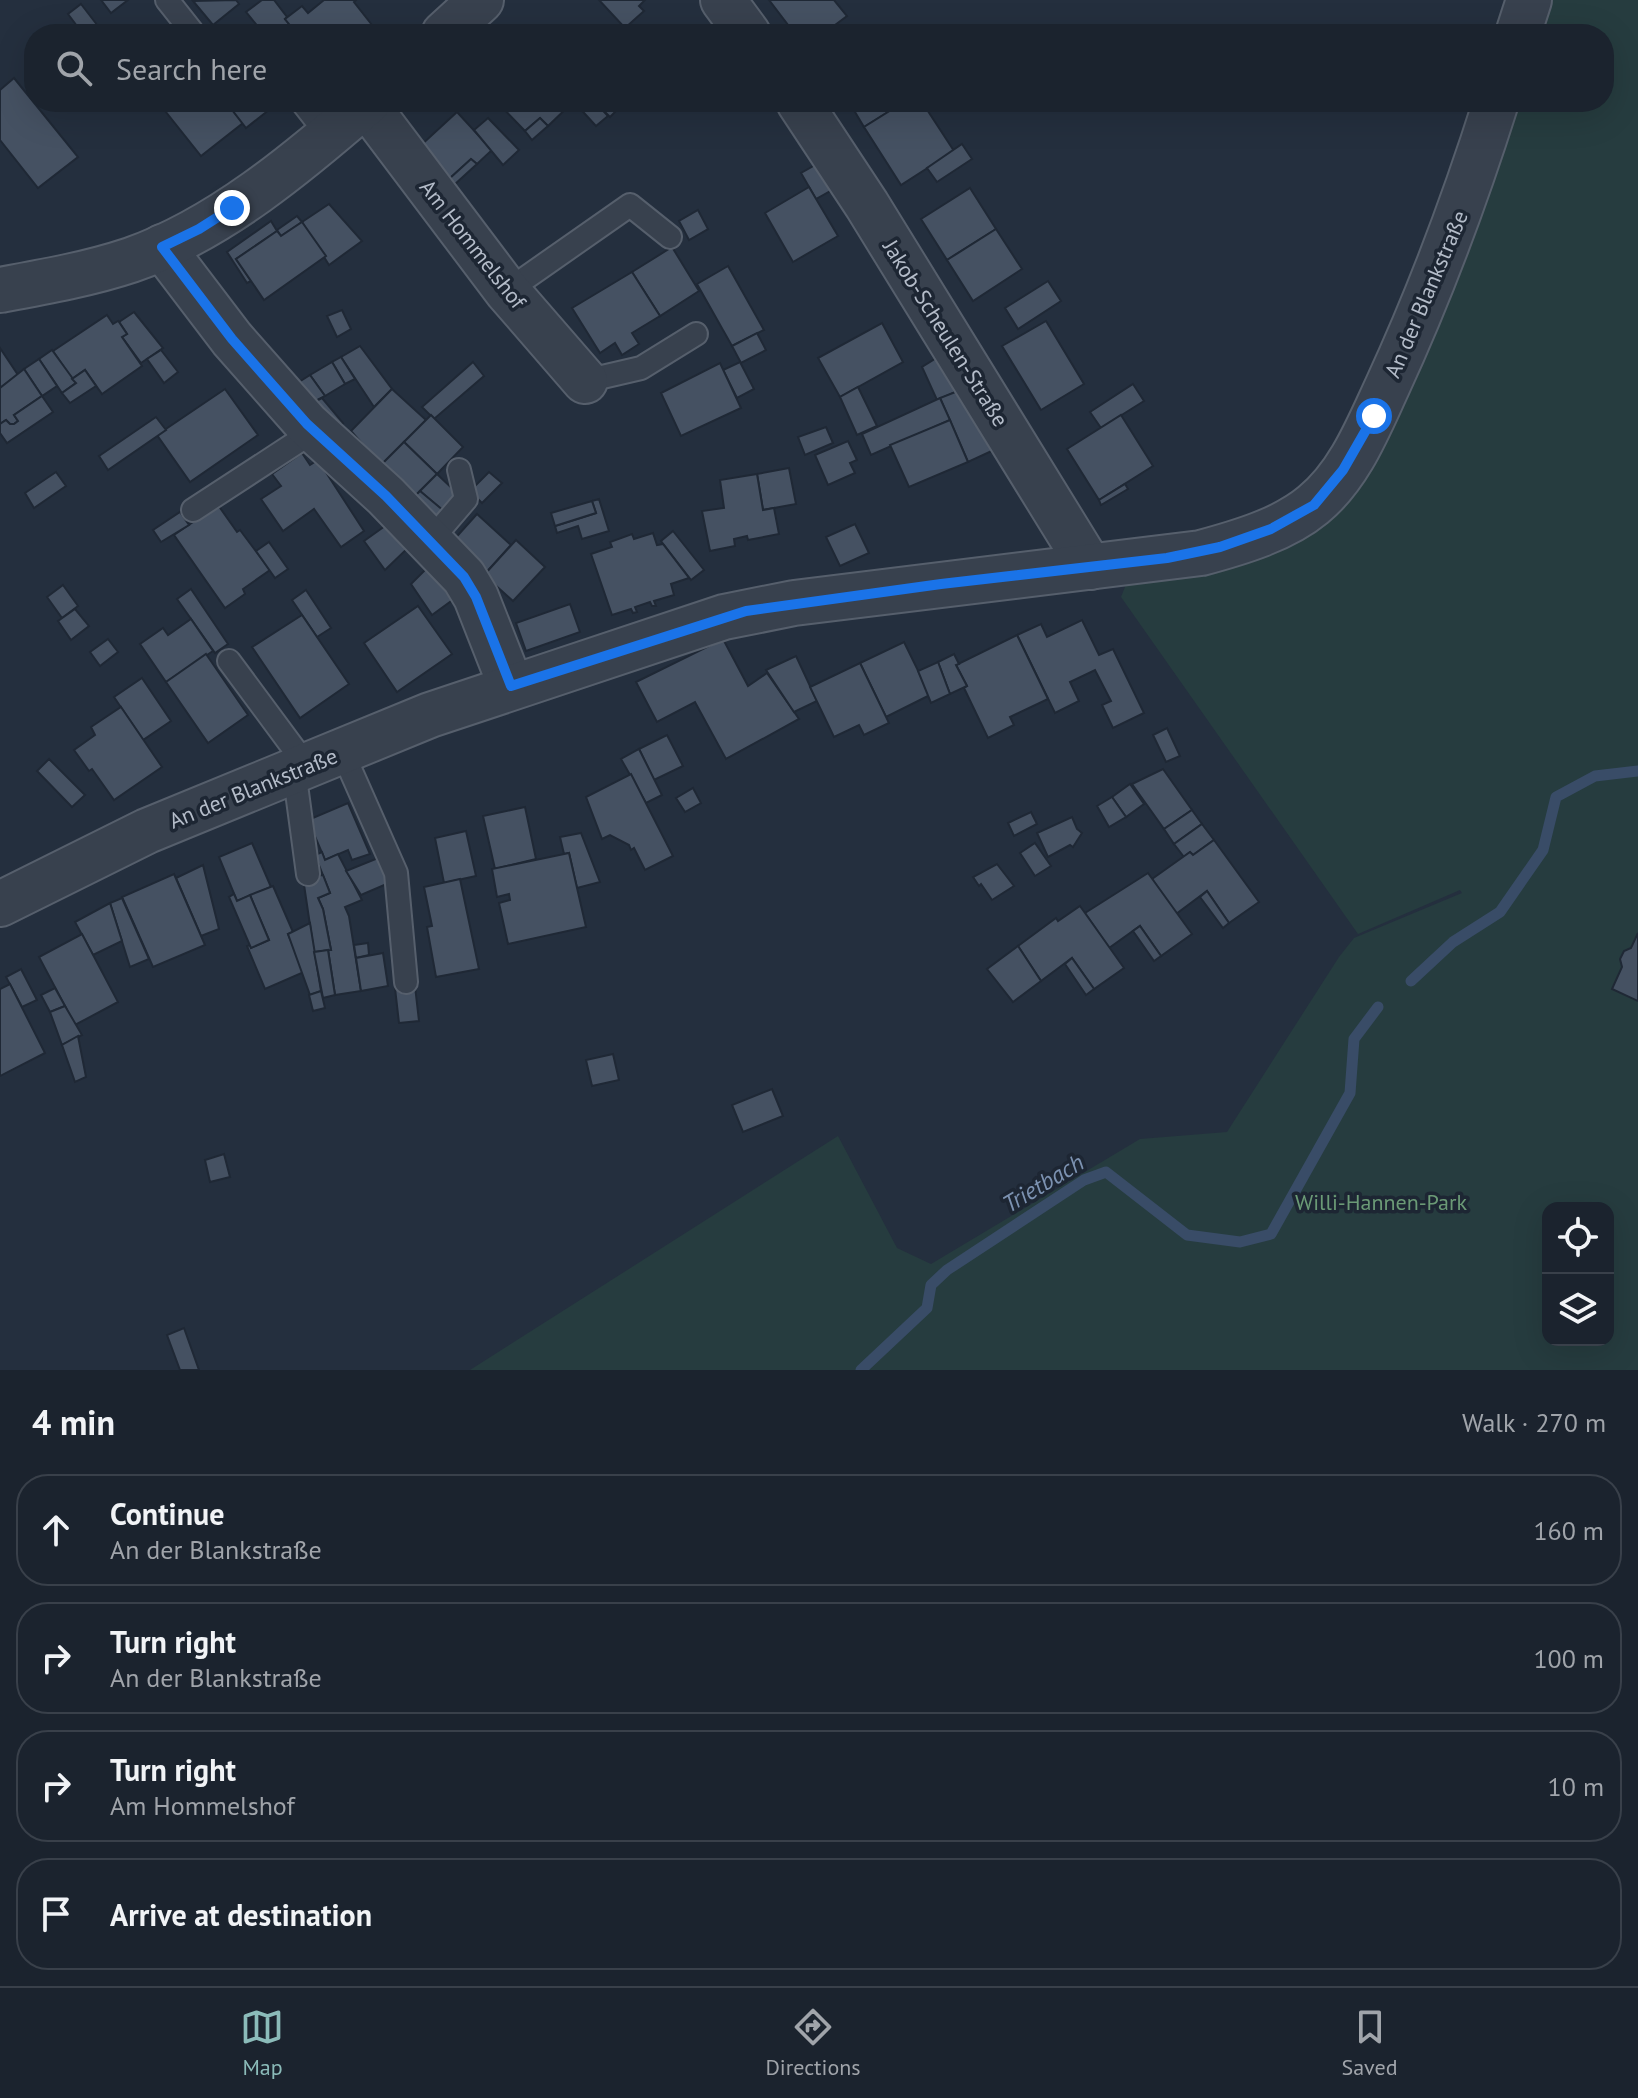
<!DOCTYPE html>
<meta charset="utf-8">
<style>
:root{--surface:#1b232e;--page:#282f3a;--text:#f1f3f6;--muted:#a0a4aa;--line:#39404a;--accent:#8bbbb9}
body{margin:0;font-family:"PT Sans",sans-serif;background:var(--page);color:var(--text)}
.controls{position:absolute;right:24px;bottom:24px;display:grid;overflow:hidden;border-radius:16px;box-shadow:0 8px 32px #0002}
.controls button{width:72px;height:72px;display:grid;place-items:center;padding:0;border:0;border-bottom:2px solid var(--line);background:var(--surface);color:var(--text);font:40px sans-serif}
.stop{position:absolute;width:24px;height:24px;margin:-18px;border:6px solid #1a73e8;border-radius:50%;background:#fff}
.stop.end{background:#1a73e8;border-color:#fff;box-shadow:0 2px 8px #0008}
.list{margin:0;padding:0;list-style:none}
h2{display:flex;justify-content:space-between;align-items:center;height:104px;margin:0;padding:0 32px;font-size:34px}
h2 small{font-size:26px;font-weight:400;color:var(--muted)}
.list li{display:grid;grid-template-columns:52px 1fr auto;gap:24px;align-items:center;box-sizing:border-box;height:112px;margin:0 16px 16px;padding:0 16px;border:2px solid var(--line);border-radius:32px}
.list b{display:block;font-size:30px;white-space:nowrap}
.list p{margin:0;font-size:26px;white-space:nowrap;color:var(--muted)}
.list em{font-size:26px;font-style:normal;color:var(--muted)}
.icon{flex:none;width:44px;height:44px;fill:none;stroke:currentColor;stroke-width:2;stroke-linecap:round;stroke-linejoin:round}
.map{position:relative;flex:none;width:1638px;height:1370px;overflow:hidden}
.search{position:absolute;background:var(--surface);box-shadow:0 8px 32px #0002;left:24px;right:24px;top:24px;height:88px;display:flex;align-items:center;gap:20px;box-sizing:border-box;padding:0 28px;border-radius:32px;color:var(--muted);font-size:30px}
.sheet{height:616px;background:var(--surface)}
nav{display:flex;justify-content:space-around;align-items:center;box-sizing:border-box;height:112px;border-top:2px solid var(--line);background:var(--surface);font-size:22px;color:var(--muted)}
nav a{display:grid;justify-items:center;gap:4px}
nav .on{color:var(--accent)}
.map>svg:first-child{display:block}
.green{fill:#263c3f;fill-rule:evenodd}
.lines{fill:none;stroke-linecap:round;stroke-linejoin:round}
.stream{stroke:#394c67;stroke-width:11}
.building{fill:#455162;stroke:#1f2835;stroke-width:2}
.service-casing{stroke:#565f6c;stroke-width:26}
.minor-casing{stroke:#565f6c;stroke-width:48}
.service{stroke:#38414e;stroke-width:22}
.minor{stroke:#38414e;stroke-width:44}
.route{stroke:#1a73e8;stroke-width:10}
.labels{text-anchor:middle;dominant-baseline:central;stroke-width:7;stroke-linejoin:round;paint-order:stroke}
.street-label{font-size:22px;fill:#b4bcc9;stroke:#1d2633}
.park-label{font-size:22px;fill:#6b9a76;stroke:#1d2633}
.water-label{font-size:24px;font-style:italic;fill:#7c92b1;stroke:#1d2633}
</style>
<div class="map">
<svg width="1638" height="1370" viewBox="0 0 1638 1370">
<rect width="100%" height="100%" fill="#242f3e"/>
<path class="green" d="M 1547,0 L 1638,0 L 1638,1370 L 470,1370 L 838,1136 L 897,1248 L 931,1264 L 1140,1139 L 1227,1132 L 1339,957 L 1354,938 L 1462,893 L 1460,890 L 1358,934 L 1121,597 L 1127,582 L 1198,575 L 1312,535 L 1357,493 L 1395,418 L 1514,102 L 1604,102 L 1604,34 L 1536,34 ZM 1548,1208 L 1608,1208 L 1608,1340 L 1548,1340 Z"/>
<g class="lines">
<g class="stream">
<polyline points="1411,981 1453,942 1500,912 1543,850 1556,797 1595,776 1638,771"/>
<polyline points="861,1370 927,1308 931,1285 947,1270 1084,1180 1106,1172 1187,1235 1240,1242 1271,1234 1350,1093 1354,1039 1378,1007"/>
</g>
</g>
<g class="building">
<polygon points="101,0 128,0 111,13"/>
<polygon points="236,0 239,4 213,25 193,1"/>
<polygon points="262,0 274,0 287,17 285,19 290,25 279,34 264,34 246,12"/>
<polygon points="324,0 356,0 354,2 372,25 361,34 297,34 285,19 302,6 308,13"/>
<polygon points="599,0 645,0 639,6 644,11 625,28"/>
<polygon points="769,0 834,0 847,16 823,34 795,34"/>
<polygon points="81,4 101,30 96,34 83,34 68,14"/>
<polygon points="14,78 78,157 38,188 0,140 0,90"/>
<polygon points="158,102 226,102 243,123 201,156"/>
<polygon points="226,102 279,102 246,128"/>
<polygon points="497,102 571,102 572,103 548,126 540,118 525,131"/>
<polygon points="574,102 595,102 608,116 596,126"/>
<polygon points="595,102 621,102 623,104 610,117"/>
<polygon points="872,102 904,102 864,127 855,112"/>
<polygon points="904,102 922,102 954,151 901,185 864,127"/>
<polygon points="457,112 492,150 477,164 471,159 449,179 419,147"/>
<polygon points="488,118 519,150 503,165 474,130"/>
<polygon points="540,118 548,126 532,140 525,131"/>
<polygon points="962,144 972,159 937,182 927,168"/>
<polygon points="471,159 477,164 454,185 449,179"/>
<polygon points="817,164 832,190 816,199 801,173"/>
<polygon points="809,187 838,236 793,262 765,213"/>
<polygon points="970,188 996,229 947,260 921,219"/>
<polygon points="329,204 362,241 329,265 302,222"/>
<polygon points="698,210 708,229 689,240 679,221"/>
<polygon points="297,216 302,222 281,236 277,230"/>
<polygon points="271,221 277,231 236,259 251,281 247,283 227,252"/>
<polygon points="302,222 326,256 264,300 236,259 277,231 281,236"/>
<polygon points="996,229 1022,269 973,301 947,260"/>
<polygon points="672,247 699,291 660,316 632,272"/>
<polygon points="728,266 764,330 732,346 697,284"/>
<polygon points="632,272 660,316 632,333 639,344 622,355 615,343 600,353 572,308"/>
<polygon points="1048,281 1061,301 1018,329 1005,308"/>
<polygon points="342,310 351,329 337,337 327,316"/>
<polygon points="134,312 163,348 141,363 122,337 127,334 119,322"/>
<polygon points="107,315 113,324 118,321 119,322 127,334 122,337 142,366 102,394 85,370 72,379 53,351"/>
<polygon points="1046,321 1084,384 1041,410 1002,346"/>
<polygon points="882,323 903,362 840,397 818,358"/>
<polygon points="757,333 766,350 741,363 732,346"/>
<polygon points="360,346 392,389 374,407 341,357"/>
<polygon points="0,348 18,375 0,388"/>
<polygon points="52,350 76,383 62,393 39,359"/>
<polygon points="161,350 178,372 164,383 147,359"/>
<polygon points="341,357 355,379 345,384 332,362"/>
<polygon points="938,357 958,391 937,400 922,367"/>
<polygon points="39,359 57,386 42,396 24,369"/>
<polygon points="332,362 345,384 325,396 310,375"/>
<polygon points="473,362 484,376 434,419 422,407"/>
<polygon points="740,362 754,389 737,398 723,370"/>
<polygon points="720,363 741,408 681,436 661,393"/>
<polygon points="24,369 42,396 14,415 18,421 14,424 10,424 6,420 0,424 0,388"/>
<polygon points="85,370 96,386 70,403 62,393 76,383 72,379"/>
<polygon points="310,375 325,396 304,407 288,389"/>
<polygon points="1133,384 1144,401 1101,428 1090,412"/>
<polygon points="858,387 877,426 857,435 840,397"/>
<polygon points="225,389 258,435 190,482 157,435"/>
<polygon points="392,389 426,420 381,465 351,431"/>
<polygon points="958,391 996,449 968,462 940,398"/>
<polygon points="42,396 53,412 7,443 0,433 0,424 6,420 10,424 14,424 18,421 14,415"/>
<polygon points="322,398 343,423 329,434 304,407"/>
<polygon points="940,398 950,420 871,455 862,434"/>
<polygon points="431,415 463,447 437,474 404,442"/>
<polygon points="1121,415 1153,466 1099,500 1067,449"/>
<polygon points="156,417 166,430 108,470 99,456"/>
<polygon points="950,420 968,462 909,487 890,445"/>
<polygon points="826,427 833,443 805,455 798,437"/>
<polygon points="848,441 857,460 850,463 855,473 828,485 815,455"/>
<polygon points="404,442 437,474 409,502 376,470"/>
<polygon points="302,453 310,465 318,460 364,531 341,547 314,509 283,531 261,499 281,486 272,474"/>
<polygon points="789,468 796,504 763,510 757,474"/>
<polygon points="56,472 66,486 34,508 25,493"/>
<polygon points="489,472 502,483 482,503 470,491"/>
<polygon points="437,474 458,494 442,510 420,491"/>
<polygon points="757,474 763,510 774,508 779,534 748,540 747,536 734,539 735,546 710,551 702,511 724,508 720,480"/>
<polygon points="1125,484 1128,489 1101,505 1099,500"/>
<polygon points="420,491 444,511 431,525 409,502"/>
<polygon points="599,499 609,531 582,539 578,526 557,533 555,526 596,513 592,501"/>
<polygon points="592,501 596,513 555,526 551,513"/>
<polygon points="218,505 237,532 240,530 270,570 243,589 245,594 225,608 174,535"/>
<polygon points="180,512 189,525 161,542 153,530"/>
<polygon points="477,514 511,545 484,575 450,544"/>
<polygon points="392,521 412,544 385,570 364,541"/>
<polygon points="855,524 869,553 840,566 826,537"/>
<polygon points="673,531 704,570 691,580 661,541"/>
<polygon points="653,533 657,545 663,544 689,578 671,584 674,595 654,601 656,606 652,606 650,602 635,607 637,612 633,613 631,609 612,615 591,554 612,547 610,542 632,534 634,539"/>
<polygon points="516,540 545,567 513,601 484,575"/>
<polygon points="269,542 288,569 275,578 256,551"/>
<polygon points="433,562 458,596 432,615 411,584"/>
<polygon points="63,585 78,606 62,618 47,597"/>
<polygon points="191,589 228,644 215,653 177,599"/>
<polygon points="306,590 331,628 317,637 292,600"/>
<polygon points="570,604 580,632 526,651 516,623"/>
<polygon points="418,606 452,654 397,692 364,643"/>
<polygon points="75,609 89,626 71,640 58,621"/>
<polygon points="302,615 349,684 300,718 252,647"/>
<polygon points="191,619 213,651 166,682 140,644 163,628 168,635"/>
<polygon points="1082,620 1099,655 1113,649 1144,713 1113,728 1102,705 1111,701 1095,670 1070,682 1079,701 1055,713 1017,635 1041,624 1047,637"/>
<polygon points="1017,635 1048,699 1010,717 1014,725 988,738 964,688 967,686 956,665"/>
<polygon points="108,639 118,652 100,666 90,652"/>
<polygon points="723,639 748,686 767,673 799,719 726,759 695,702 657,722 636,682"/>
<polygon points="904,642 930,695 886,717 860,663"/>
<polygon points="206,654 248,715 208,743 166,682"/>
<polygon points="954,654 959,664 956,665 967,686 950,694 938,662"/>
<polygon points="796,656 817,701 794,712 766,670"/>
<polygon points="938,662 950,694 931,703 918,671"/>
<polygon points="860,663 889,723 864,735 859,725 834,737 810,687"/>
<polygon points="142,678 171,721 143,740 114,697"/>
<polygon points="121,707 162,767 114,800 92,769 89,771 74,750 95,735 91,727"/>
<polygon points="1167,728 1180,756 1166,762 1153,735"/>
<polygon points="667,735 683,766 654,780 639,749"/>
<polygon points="639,749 662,795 646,803 621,759"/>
<polygon points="49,759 85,795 72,807 37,771"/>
<polygon points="1163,769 1192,810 1164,829 1132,784"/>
<polygon points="631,774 673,856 645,870 634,848 631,850 629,845 610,835 602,839 586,797"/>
<polygon points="1130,784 1144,804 1126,817 1112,797"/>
<polygon points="693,788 701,803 685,812 676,798"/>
<polygon points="1112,797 1126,817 1109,827 1097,806"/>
<polygon points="348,803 370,854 352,860 348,850 325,860 308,820"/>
<polygon points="525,807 536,859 495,869 483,816"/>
<polygon points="1192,810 1202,824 1174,844 1164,829"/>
<polygon points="1031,812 1037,824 1014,836 1008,823"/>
<polygon points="1072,817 1077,829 1082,833 1073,847 1070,845 1048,857 1037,833"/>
<polygon points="1202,824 1214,840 1193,855 1190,852 1184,857 1174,844"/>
<polygon points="466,831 476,876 444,883 435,838"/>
<polygon points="581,833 600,882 577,888 569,853 564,854 560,837"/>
<polygon points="1214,840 1259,902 1229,923 1207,891 1176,914 1152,879 1190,852 1193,855"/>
<polygon points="252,843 271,887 237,901 219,857"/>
<polygon points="1035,843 1051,866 1035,876 1020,853"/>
<polygon points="322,852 325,860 338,854 362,900 345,907 349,916 361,991 335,995 328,950 331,950 323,909 318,898 330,893 315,855"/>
<polygon points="569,853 586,927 508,944 499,903 510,900 509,894 497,897 492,869"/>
<polygon points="378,858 389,883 361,895 346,871"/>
<polygon points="997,864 1014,886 992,900 981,884 979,886 973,877"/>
<polygon points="203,865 219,929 201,936 176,878"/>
<polygon points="1148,873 1192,934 1161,956 1140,926 1109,948 1085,913"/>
<polygon points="174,874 205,945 153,967 122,897"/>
<polygon points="323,875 330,893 318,898 323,909 331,950 314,952 303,878"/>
<polygon points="460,879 479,969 436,977 427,927 432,926 424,887"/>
<polygon points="273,886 293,932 288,934 304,972 265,989 247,946 250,945 251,948 269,940 250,895"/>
<polygon points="1207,891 1229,923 1223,928 1200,897"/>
<polygon points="234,894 237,901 250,895 269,940 251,948 229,897"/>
<polygon points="122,898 149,959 130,967 110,903"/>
<polygon points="110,903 122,941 93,955 75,922"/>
<polygon points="1080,906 1124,968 1094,989 1072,958 1041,981 1018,946 1056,918 1058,921"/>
<polygon points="310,923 321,991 310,995 288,934"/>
<polygon points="1140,926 1161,956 1154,961 1133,931"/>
<polygon points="1638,933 1638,1001 1612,989 1622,967 1620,959 1624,951 1631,948"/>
<polygon points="82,934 118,1002 75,1025 39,957"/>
<polygon points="368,943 369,955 356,958 354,945"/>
<polygon points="1018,946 1041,981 1013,1002 987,969"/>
<polygon points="328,950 335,995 323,998 314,952"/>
<polygon points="383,953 388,986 361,991 356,958"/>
<polygon points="1072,958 1094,989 1086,995 1065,964"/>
<polygon points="21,969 37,1000 22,1007 6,977"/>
<polygon points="10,984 45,1053 0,1076 0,989"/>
<polygon points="415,986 419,1021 399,1023 395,988"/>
<polygon points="55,988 65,1006 50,1012 41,995"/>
<polygon points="321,991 325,1008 313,1011 309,995"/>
<polygon points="65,1006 82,1035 62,1045 50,1012"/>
<polygon points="78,1036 86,1077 75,1082 62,1045"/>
<polygon points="613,1054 619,1080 592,1086 586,1060"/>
<polygon points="772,1089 783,1116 743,1132 732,1105"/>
<polygon points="224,1154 230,1177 210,1182 205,1160"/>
<polygon points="184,1328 199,1370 180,1370 167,1335"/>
</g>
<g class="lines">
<defs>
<g id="service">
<polyline points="167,0 194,34"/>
<polyline points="302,102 328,135"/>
<polyline points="507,291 630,205 670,237"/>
<polyline points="585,381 641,368 696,334"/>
<polyline points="193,510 314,431"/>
<polyline points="430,541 466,499 459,470"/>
<polyline points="229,661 306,765"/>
<polyline points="342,751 396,873 406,982"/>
<polyline points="294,770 308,874"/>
</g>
<g id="minor">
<polyline points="723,0 748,34"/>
<polyline points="444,34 481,0"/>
<polyline points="1518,34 1529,0"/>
<polyline points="799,102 867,205 1090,567"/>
<polyline points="366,104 507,291 585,381"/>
<polyline points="162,247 232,339 307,424 386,496 464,577 476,597 511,686"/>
<path d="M 0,290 C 44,282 89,274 131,260 C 218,230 299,162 368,102"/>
<path d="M 0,904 L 147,831 L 430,715 L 724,617 L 794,603 L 1201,553 C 1238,543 1283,530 1313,505 C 1349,476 1368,428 1387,387 C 1430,294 1465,200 1496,102"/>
</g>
</defs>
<use href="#service" class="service-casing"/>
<use href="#minor" class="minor-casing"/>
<use href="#service" class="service"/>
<use href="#minor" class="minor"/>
</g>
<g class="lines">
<polyline class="route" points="232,208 199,229 162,247 232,339 307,424 386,496 464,577 476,597 511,686 746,611 941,584 1167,558 1220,547 1271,529 1314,505 1343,470 1374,416"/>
</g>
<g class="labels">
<g class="street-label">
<text transform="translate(473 244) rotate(52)">Am Hommelshof</text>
<text transform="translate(1426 294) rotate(-67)">An der Blankstraße</text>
<text transform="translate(946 333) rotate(58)">Jakob-Scheulen-Straße</text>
<text transform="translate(253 788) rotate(-22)">An der Blankstraße</text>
</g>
<g class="park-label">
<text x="1381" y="1202">Willi-Hannen-Park</text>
</g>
<g class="water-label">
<text transform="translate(1043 1183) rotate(-31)">Trietbach</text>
</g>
</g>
</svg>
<div class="controls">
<button><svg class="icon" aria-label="locate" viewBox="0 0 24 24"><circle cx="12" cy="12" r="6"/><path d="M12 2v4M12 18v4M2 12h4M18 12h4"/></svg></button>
<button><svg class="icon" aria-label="layers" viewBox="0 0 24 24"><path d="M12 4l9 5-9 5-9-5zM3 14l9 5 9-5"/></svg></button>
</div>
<div class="stop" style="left:1374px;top:416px"></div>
<div class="stop end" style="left:232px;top:208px"></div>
<div class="search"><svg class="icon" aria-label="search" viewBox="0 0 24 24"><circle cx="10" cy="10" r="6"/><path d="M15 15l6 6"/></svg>Search here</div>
</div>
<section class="sheet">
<h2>4 min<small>Walk · 270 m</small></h2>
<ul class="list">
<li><svg class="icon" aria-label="ahead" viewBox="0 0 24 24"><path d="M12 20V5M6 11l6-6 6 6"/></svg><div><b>Continue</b><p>An der Blankstraße</p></div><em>160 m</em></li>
<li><svg class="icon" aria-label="right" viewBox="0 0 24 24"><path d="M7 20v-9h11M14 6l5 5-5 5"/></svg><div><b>Turn right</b><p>An der Blankstraße</p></div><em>100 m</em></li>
<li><svg class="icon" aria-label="right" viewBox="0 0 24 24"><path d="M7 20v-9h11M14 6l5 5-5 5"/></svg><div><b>Turn right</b><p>Am Hommelshof</p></div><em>10 m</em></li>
<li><svg class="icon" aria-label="arrive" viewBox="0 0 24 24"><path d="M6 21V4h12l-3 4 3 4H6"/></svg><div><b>Arrive at destination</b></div></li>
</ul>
</section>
<nav>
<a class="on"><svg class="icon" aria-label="map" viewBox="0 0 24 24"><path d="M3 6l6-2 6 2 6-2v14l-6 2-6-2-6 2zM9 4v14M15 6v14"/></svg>Map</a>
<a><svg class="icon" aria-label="directions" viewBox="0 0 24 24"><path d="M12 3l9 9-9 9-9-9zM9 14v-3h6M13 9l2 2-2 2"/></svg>Directions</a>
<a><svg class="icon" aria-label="saved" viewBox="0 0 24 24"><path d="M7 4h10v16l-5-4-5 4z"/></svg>Saved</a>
</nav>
